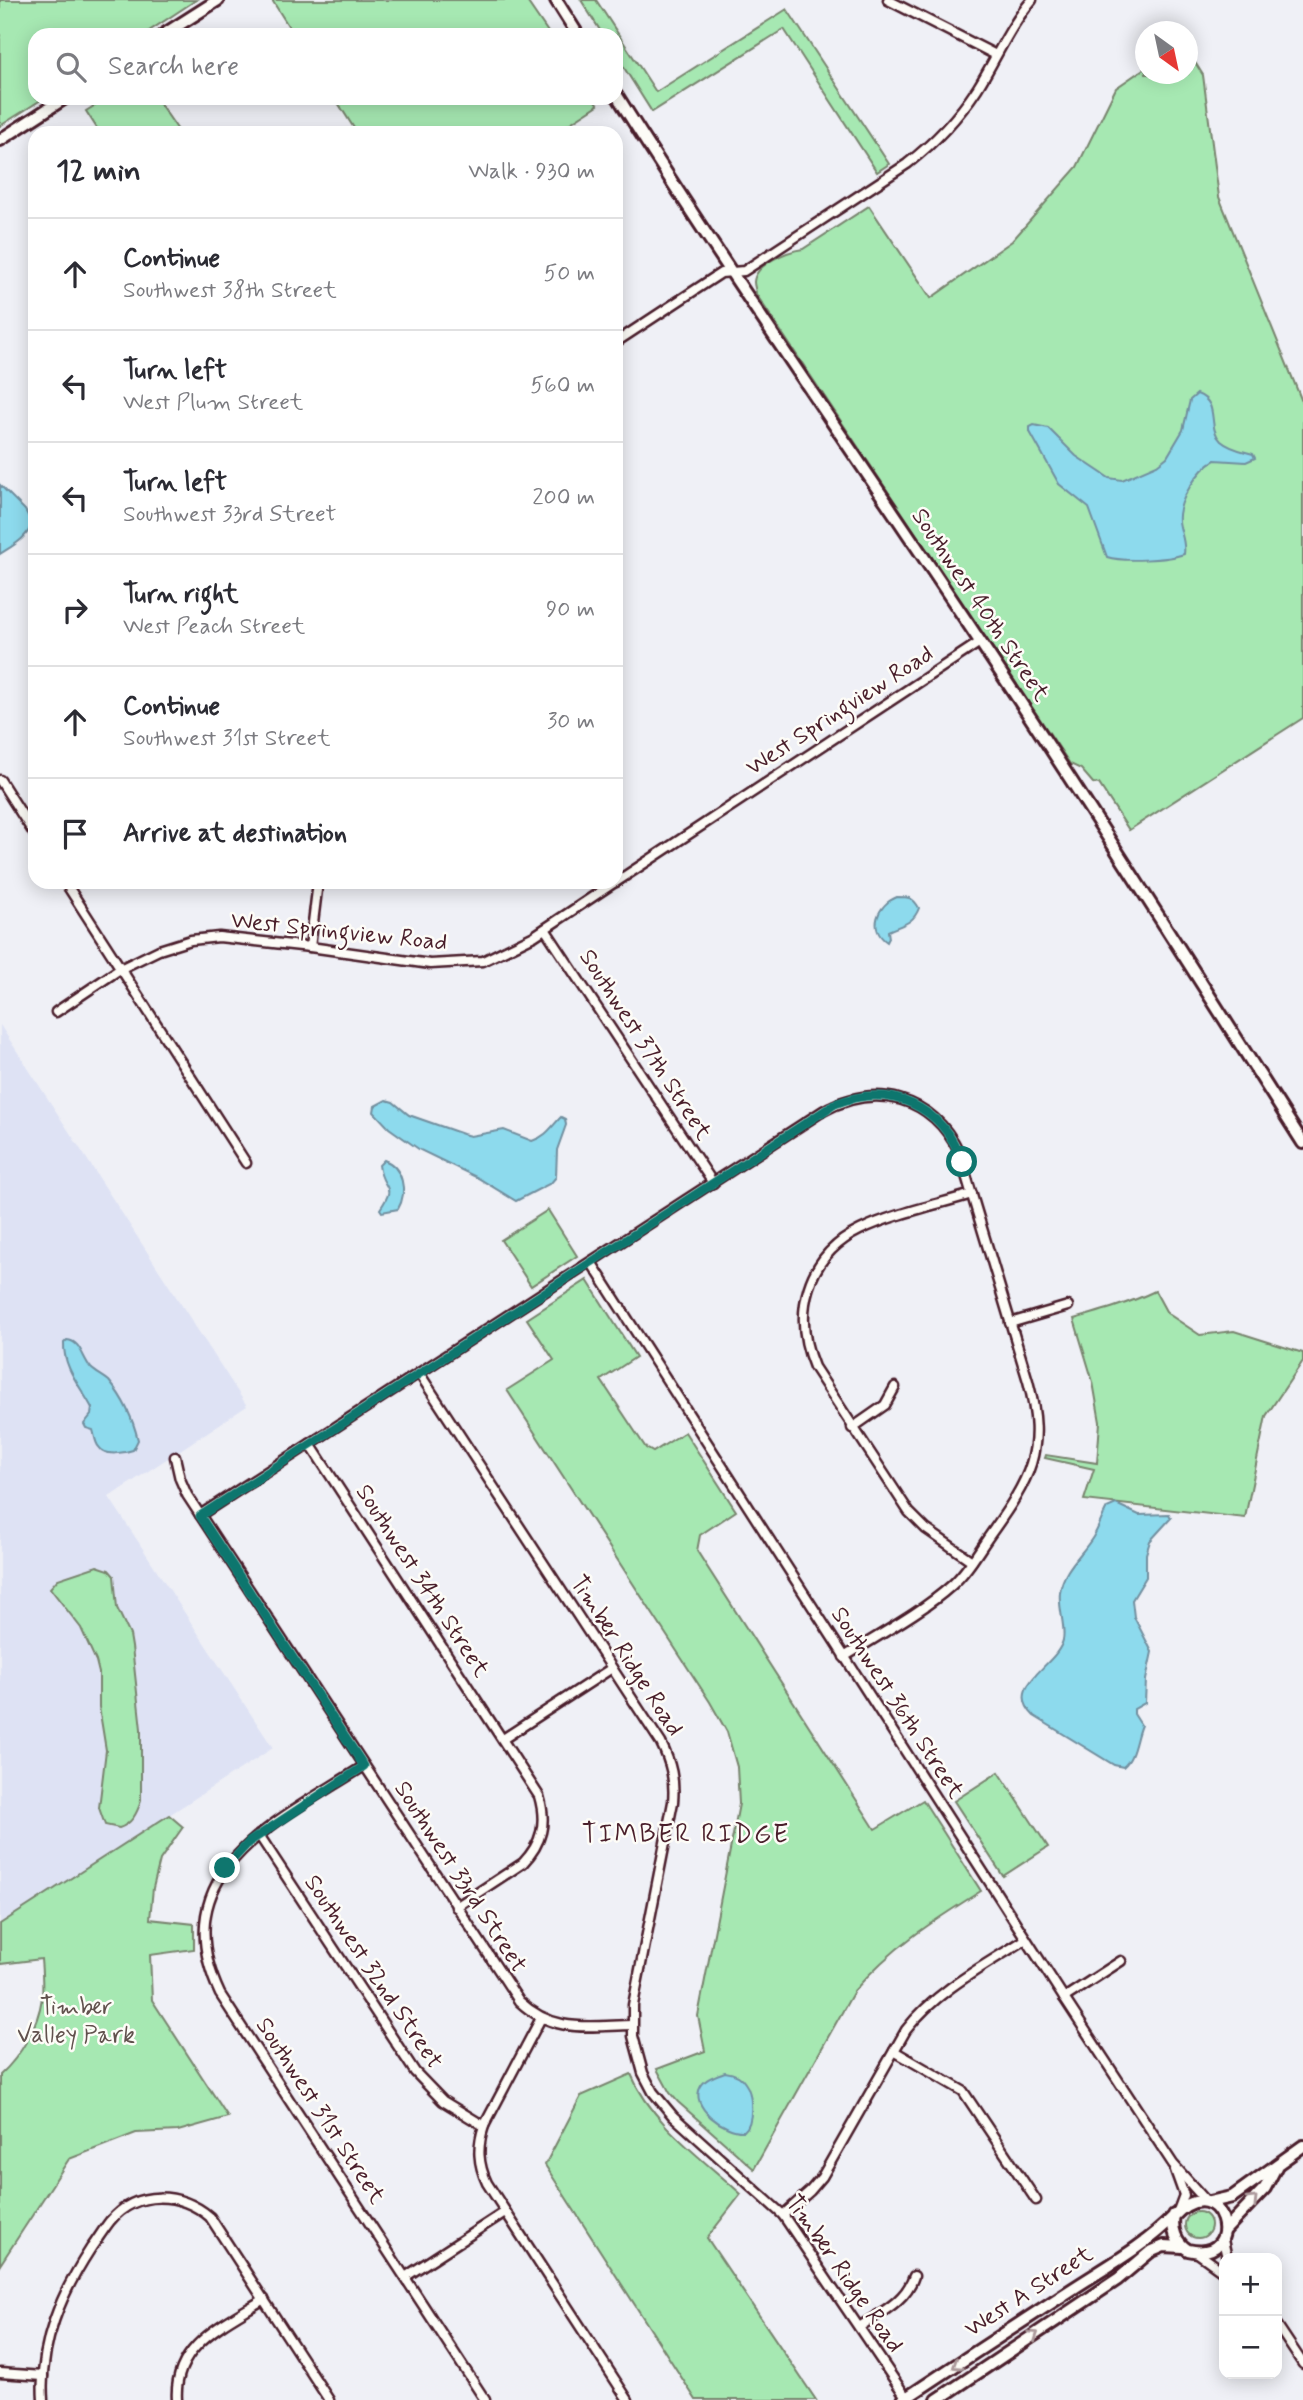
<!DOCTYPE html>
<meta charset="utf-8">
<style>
:root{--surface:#fff;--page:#f7f7f7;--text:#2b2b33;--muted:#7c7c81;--line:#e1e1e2}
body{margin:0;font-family:Mynerve,sans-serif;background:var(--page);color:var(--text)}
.controls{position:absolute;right:21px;bottom:21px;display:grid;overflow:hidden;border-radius:14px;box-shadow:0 4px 18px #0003}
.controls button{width:63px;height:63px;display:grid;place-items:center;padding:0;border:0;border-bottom:2px solid var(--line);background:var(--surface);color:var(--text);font:35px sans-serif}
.compass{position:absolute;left:1135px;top:21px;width:63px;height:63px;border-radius:50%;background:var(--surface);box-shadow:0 4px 18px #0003;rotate:147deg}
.stop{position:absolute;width:21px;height:21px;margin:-16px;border:5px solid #0f766e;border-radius:50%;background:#fff}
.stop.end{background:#0f766e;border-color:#fff;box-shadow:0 2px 7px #0008}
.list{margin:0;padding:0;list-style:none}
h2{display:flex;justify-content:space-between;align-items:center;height:91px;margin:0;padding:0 28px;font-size:30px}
h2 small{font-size:23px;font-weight:400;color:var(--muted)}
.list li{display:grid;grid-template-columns:46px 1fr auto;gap:21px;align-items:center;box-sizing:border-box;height:112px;padding:0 28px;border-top:2px solid var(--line)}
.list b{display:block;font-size:26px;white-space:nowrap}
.list p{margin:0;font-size:23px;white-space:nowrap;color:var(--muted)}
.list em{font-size:23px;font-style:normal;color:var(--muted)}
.icon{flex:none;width:38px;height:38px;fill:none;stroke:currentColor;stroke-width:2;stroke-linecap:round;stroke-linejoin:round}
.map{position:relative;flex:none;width:1303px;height:2400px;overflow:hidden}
.search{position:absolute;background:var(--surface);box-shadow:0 4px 18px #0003;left:28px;top:28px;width:595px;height:77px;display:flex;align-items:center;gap:18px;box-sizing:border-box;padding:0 24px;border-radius:21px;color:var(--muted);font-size:26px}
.panel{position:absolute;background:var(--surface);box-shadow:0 4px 18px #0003;left:28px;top:126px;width:595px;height:763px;border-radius:21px}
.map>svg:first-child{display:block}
.built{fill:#dee2f4}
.green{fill:#a6e8b2;stroke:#78846e;stroke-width:2}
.water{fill:#8ddaed;stroke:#728f9f;stroke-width:2}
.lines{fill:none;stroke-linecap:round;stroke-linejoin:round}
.street-casing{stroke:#4a1f2b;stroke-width:13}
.secondary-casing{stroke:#4a1f2b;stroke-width:16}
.street{stroke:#fdfcf7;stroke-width:8}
.secondary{stroke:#fdfcf7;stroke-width:10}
.oneway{stroke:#ac999b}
.route{stroke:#0f766e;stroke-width:9}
.labels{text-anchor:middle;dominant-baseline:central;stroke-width:5;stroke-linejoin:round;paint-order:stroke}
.street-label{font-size:24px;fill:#4a1f2b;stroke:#fdfcf7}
.park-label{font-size:24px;fill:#61514d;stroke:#fdfcf7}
.neighbourhood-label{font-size:26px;letter-spacing:2px;fill:#4a1f2b;stroke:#fdfcf7}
</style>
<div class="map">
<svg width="1303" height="2400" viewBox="0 0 1303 2400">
<rect width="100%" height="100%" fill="#eff0f6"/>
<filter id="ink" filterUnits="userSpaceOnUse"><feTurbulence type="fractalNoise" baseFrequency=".0143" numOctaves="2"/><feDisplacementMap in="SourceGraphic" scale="14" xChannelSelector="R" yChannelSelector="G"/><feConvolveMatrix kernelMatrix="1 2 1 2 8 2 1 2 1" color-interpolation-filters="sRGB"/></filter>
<g filter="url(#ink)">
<polygon class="built" points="0,1025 247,1406 109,1497 273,1748 0,1924"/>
<g class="green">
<polygon points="0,0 196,0 143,35 35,35 35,98 44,98 0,126"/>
<polygon points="272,0 526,0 550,35 294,35"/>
<polygon points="581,0 596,0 656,92 787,9 889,164 877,172 784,29 652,112 616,55 616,35 603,35"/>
<path d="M 1188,51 L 1203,75 L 1219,197 L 1303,404 L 1303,718 L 1129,830 L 1099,784 L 1093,783 L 1081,769 L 1070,764 L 756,294 C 756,290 754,286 754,282 C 755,264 788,251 803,249 L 869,206 L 931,298 L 1012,241 L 1077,167 L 1116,88 L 1145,68 L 1146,74 L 1188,74 Z"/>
<polygon points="107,98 156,98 180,133 100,133 86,111"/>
<polygon points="335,98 593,98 598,105 555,133 357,133"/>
<polygon points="548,1210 577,1256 531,1286 501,1240"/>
<path d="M 587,1280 L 636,1357 L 601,1380 L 646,1448 L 653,1452 L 685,1432 L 736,1511 L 700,1535 L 697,1551 L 875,1829 L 923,1800 L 981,1891 C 933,1921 892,1947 854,1991 L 754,2169 L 678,2102 L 670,2093 L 657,2069 L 705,2051 L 698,2016 L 739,1804 L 737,1767 L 727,1732 L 710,1702 L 507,1390 L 554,1360 L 527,1319 Z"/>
<path d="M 1155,1291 L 1167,1313 L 1200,1335 L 1234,1331 L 1303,1353 L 1303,1361 L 1266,1416 L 1245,1518 L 1084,1500 L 1094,1469 L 1045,1458 L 1046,1455 L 1097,1463 L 1100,1422 L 1093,1382 L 1074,1319 C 1102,1311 1130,1303 1155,1291 Z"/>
<path d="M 97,1566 L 109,1570 L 114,1576 L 117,1608 L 130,1635 L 132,1647 L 141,1729 L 141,1801 C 137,1813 132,1824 119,1828 L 105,1825 L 99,1808 L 106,1750 L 99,1707 L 99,1673 L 96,1661 L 81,1628 L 50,1588 L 58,1579 Z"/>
<polygon points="999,1772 1048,1847 1003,1876 954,1801"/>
<path d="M 169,1815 L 183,1827 L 160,1860 L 153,1888 L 150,1919 L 194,1924 L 194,1949 L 150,1955 L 152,2000 L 228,2117 L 178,2131 L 136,2133 L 69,2159 L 0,2265 L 0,2075 C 21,2056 38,2026 42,1998 C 43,1986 42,1971 41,1959 L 0,1964 L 0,1924 Z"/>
<path d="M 631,2074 C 652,2124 702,2158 741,2194 L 707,2238 L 816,2400 L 696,2400 L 545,2165 L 581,2096 Z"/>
<circle cx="1198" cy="2225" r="13"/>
</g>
<g class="water">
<path d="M 1197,394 C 1221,403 1206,426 1221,441 C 1230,449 1243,451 1253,454 L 1255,458 L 1246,462 L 1215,460 C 1198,469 1177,502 1179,521 C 1180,532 1186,542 1184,554 C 1168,560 1122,562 1107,557 L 1089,508 L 1059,484 L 1030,432 L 1030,427 L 1034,425 L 1048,428 L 1076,456 L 1109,478 L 1122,480 L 1157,465 L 1167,457 L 1183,430 L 1190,400 Z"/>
<path d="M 0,485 L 25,510 L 32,523 C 28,538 12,546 0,554 Z"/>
<path d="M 897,897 C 909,897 913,897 919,908 C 913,924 903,924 888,931 L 889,938 L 887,942 C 868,929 877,905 897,897 Z"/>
<path d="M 386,1100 L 393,1102 L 409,1115 L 463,1134 L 470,1136 L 504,1130 L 532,1141 C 547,1136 551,1127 561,1117 L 565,1119 L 566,1125 L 557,1150 L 556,1177 L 551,1183 L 516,1201 L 478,1178 L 420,1150 L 389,1128 L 374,1112 L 375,1106 Z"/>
<path d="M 384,1160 C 403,1167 408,1192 398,1209 L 382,1212 L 380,1209 C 398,1183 382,1192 379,1165 Z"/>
<path d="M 67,1340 C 81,1341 82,1358 91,1368 C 96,1373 103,1376 109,1381 C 123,1398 133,1419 138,1440 L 133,1450 C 124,1453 105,1457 99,1447 C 95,1443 95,1436 93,1430 L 86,1428 L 84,1424 L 91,1415 L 92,1408 C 81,1387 63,1368 64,1343 Z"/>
<path d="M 1116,1504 L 1139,1515 L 1169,1514 L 1171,1518 L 1150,1541 L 1146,1554 L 1146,1577 L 1132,1600 L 1134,1617 L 1152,1652 L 1146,1680 L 1145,1703 L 1134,1709 L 1134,1714 L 1141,1725 C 1135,1739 1135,1757 1123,1767 L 1114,1765 L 1034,1716 C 1003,1685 1057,1666 1063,1640 C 1066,1628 1058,1608 1060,1592 C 1063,1569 1082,1555 1093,1537 C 1099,1527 1102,1517 1107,1508 Z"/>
<path d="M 725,2072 C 733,2073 741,2076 745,2083 C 753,2093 754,2123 744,2131 C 726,2133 688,2107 701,2086 C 706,2078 717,2075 725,2072 Z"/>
</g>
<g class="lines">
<defs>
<g id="street">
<polyline points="888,0 996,55"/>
<path d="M 616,342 L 721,273 L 744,271 L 907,164 C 934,143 958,118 977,89 C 996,59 1009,27 1032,0"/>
<polyline points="0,780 35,835"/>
<polyline points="65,882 246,1163"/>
<polyline points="616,882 980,642"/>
<polyline points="545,929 713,1183"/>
<polyline points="310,947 318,882"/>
<polyline points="56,1012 120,969 159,950 191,940 219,937 310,947 430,964 483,961 534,936 615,882"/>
<path d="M 972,1194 C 936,1205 893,1214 860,1230 C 806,1256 792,1314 814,1367 L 909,1512 L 926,1529 L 972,1561"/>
<polyline points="591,1262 1064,1998 1173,2164 1206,2201"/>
<polyline points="1010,1323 1068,1306"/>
<path d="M 419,1373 L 661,1743 C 671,1763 675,1780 673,1802 L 633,2005 L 633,2036 L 643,2073 L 653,2092 L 673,2116 L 783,2215 L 908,2400"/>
<polyline points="852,1428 885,1405 895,1387"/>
<path d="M 310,1444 L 539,1796 C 547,1823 542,1843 523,1863 L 456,1907"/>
<path d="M 175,1457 L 180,1479 L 187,1495 L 519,2001 C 554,2034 588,2026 632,2025"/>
<path d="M 200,1515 L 823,1111 C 876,1082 932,1096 959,1152 L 1028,1381 C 1047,1451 1030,1479 990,1535 C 978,1552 967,1572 951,1586 C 922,1612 877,1636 844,1657"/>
<polyline points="503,1739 612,1668"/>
<path d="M 364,1766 C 279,1821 162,1870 220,1994 L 485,2400"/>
<path d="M 259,1835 L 415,2072 L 443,2101 L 484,2126 C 477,2147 478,2164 487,2183 L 628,2400"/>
<polyline points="1064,1998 1121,1961"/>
<polyline points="894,2051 963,2091 1036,2200"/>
<polyline points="484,2126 541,2018"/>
<polyline points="1175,2170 1184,2195 1178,2211"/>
<path d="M 783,2215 L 810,2191 L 822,2177 L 906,2030 C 937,1990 984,1966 1026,1939"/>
<polyline points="1223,2240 1227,2258"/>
<polyline points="1195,2251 1224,2272"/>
<polyline points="405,2277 505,2212"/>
<polyline points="1277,2325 1303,2364"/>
<path d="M 859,2327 C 880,2313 906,2301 914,2276"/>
<polyline points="0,2373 43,2376"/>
<path d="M 43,2400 C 39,2344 61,2294 91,2248 C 97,2240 103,2230 110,2221 C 137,2189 180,2192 210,2217 L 329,2400"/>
<path d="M 177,2400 C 173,2345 225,2324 264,2299"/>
</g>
<g id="secondary">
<polyline points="556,0 578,35"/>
<polyline points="163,35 218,0"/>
<path d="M 616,94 C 732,279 858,458 979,640 C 1090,806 1196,975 1303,1143"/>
<polyline points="0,140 65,98"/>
<polyline points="1210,2202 1232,2197 1303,2146"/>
<polyline points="1225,2230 1265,2188 1276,2167"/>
<path d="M 903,2400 C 960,2362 1017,2325 1074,2288 C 1108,2266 1146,2245 1174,2216 C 1222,2165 1251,2264 1188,2250 C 1176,2243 1171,2229 1174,2215"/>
<polyline points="937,2400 1118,2279 1150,2252 1164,2246 1183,2247"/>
</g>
</defs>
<use href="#street" class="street-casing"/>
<use href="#secondary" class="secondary-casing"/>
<use href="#street" class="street"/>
<use href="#secondary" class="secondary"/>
</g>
<defs><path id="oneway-chevron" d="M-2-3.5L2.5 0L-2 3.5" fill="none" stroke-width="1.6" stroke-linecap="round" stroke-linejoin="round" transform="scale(1.75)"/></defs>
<g class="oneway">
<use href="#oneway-chevron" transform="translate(1253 2200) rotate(-45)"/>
<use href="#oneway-chevron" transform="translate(1034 2335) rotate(-34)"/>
<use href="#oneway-chevron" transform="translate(957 2365) rotate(147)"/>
</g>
</g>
<g class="lines" filter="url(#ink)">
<path class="route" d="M 225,1868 L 249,1842 L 364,1766 L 200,1516 L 835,1104 C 890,1082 943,1106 962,1162"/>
</g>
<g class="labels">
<g class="street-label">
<text transform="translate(980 605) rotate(56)">Southwest 40th Street</text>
<text transform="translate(840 711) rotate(-33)">West Springview Road</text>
<text transform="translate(339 932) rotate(6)">West Springview Road</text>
<text transform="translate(645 1045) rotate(57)">Southwest 37th Street</text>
<text transform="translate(422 1581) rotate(57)">Southwest 34th Street</text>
<text transform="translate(626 1656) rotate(57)">Timber Ridge Road</text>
<text transform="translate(897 1703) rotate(57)">Southwest 36th Street</text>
<text transform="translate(460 1877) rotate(57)">Southwest 33rd Street</text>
<text transform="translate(373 1972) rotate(56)">Southwest 32nd Street</text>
<text transform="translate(320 2111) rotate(57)">Southwest 31st Street</text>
<text transform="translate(844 2274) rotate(55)">Timber Ridge Road</text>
<text transform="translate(1029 2292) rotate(-33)">West A Street</text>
</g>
<g class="park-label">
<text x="76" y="2007">Timber<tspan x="76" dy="28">Valley Park</tspan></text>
</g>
<g class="neighbourhood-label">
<text x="686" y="1835">TIMBER RIDGE</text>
</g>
</g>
</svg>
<div class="controls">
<button>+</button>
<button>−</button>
</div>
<svg class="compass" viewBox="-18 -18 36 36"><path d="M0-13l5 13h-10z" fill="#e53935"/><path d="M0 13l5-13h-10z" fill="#7c7c81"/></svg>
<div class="stop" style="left:962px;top:1162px"></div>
<div class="stop end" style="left:225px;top:1868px"></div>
<div class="search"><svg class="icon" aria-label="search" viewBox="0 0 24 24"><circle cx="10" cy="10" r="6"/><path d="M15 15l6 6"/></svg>Search here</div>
<section class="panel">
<h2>12 min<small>Walk · 930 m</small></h2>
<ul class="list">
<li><svg class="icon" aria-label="ahead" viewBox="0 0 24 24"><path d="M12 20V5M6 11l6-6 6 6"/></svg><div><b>Continue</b><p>Southwest 38th Street</p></div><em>50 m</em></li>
<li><svg class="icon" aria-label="left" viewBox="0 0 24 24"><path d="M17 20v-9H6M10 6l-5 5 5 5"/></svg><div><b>Turn left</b><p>West Plum Street</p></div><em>560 m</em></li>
<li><svg class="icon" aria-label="left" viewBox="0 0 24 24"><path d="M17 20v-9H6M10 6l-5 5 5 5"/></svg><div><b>Turn left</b><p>Southwest 33rd Street</p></div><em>200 m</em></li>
<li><svg class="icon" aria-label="right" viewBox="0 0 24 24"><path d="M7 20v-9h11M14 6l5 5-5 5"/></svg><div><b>Turn right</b><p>West Peach Street</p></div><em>90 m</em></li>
<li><svg class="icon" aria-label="ahead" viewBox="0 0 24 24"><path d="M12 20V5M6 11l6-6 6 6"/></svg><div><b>Continue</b><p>Southwest 31st Street</p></div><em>30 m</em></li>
<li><svg class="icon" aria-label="arrive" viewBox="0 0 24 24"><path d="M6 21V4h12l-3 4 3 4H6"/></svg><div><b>Arrive at destination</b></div></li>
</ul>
</section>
</div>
